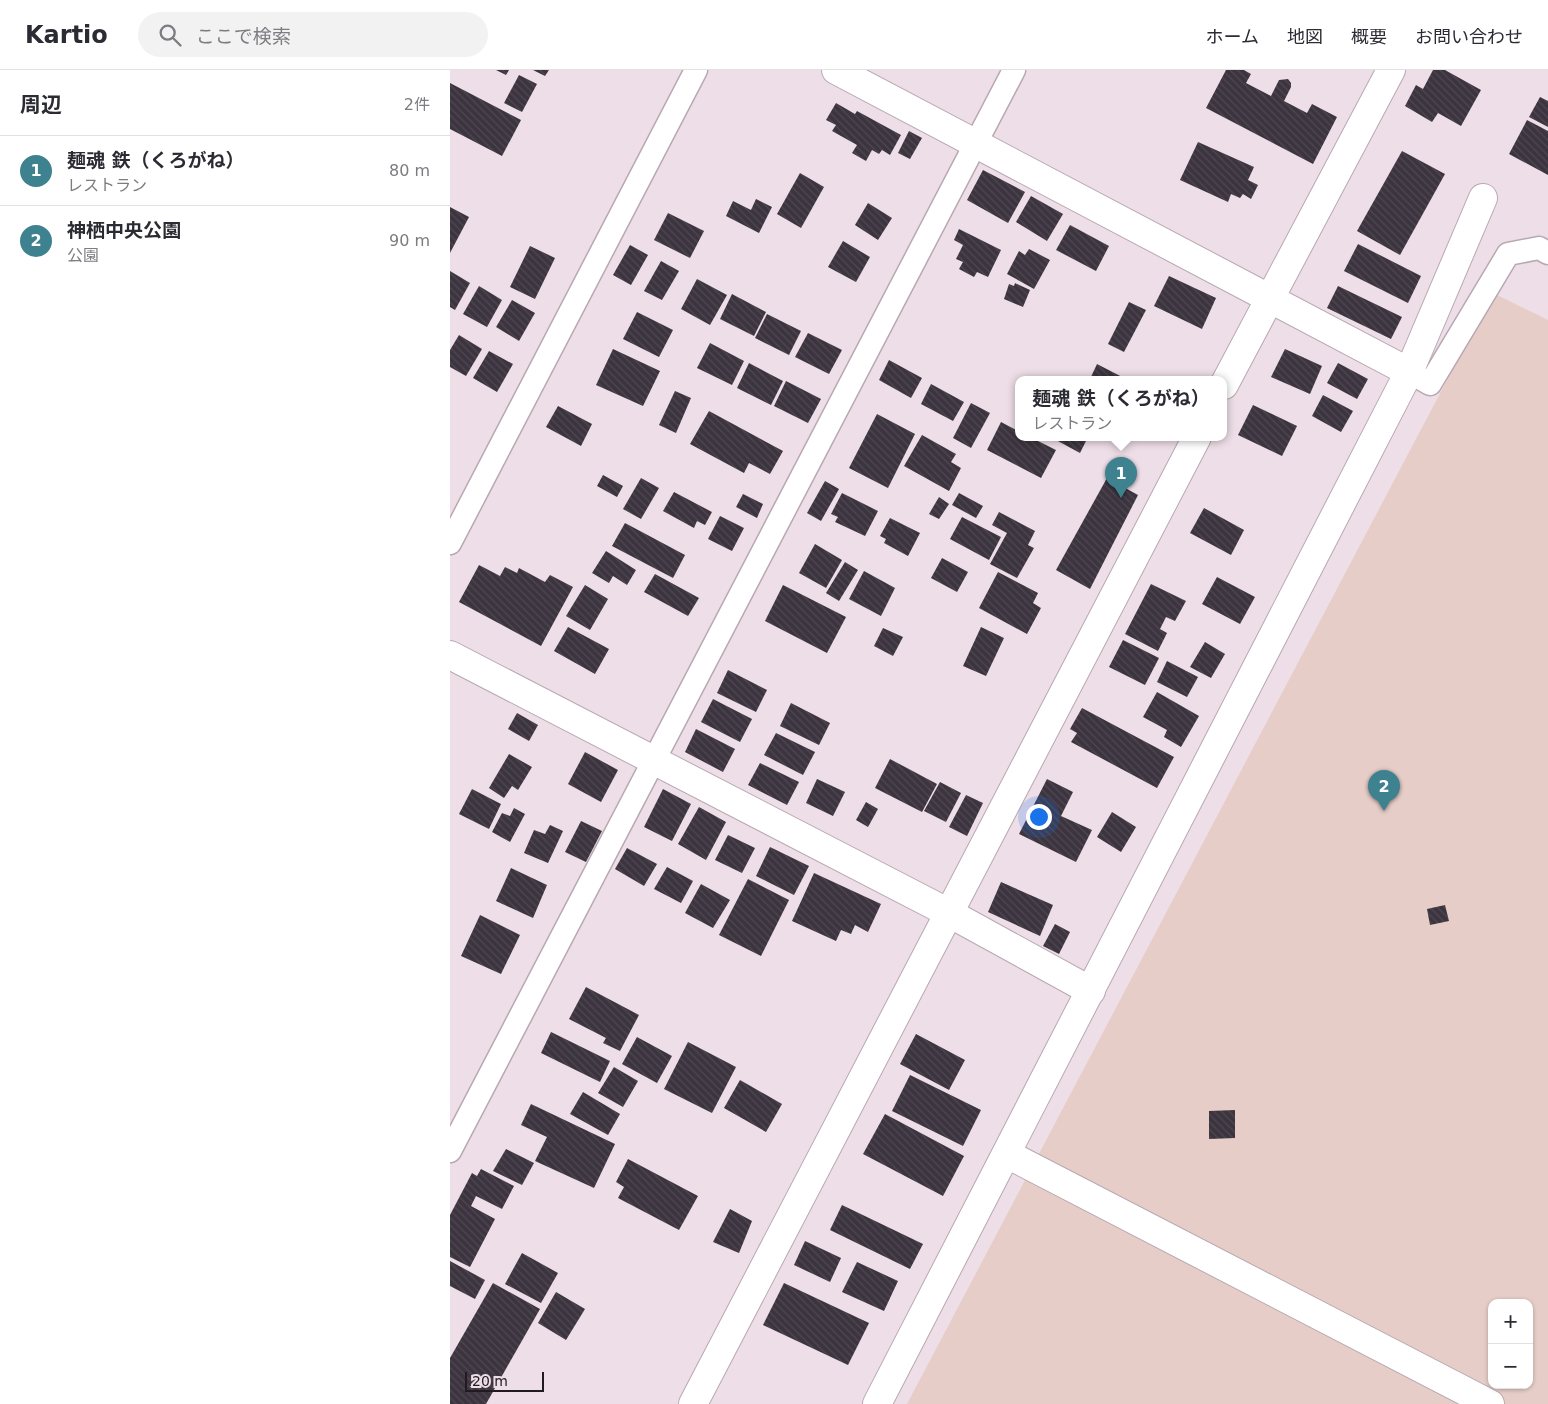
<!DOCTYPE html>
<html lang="ja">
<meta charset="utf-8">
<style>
:root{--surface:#fff;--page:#f2f2f3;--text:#2b2b33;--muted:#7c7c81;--line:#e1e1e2;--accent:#3e8290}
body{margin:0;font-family:"DejaVu Sans","Noto Sans JP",sans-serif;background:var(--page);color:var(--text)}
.controls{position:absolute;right:15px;bottom:15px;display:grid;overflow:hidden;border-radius:10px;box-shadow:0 1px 4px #0004}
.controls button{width:45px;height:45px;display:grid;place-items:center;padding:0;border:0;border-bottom:1px solid var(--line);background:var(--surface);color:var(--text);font:25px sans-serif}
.scale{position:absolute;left:15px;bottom:12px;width:79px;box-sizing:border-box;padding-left:5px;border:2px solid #211b1f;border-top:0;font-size:14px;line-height:18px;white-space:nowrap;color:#211b1f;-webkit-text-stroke:4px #eedee7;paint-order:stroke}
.you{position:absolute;left:588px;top:746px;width:18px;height:18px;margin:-12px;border:4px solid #fff;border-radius:50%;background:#1a73e8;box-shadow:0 0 0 8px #1a73e833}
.badge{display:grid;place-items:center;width:32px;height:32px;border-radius:50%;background:var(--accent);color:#fff;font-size:16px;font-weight:700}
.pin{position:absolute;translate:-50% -41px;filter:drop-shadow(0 1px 2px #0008)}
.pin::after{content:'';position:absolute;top:26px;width:18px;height:15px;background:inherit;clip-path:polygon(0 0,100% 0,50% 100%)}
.popup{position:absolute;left:565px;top:306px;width:212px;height:65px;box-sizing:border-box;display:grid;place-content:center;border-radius:10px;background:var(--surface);filter:drop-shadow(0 1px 4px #0005);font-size:16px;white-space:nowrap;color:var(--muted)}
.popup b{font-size:19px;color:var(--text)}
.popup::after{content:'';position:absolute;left:50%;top:100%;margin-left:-10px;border:10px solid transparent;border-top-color:var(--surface)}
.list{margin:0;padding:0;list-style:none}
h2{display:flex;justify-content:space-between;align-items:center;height:65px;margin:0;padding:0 20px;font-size:21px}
h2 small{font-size:16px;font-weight:400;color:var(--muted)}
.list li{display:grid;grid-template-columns:32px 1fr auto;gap:15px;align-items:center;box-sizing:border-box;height:70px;padding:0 20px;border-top:1px solid var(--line)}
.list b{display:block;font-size:19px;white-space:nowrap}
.list p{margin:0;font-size:16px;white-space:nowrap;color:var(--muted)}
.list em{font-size:16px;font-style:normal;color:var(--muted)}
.icon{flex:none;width:28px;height:28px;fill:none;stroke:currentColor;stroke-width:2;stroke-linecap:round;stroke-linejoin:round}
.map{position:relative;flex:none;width:1098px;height:1334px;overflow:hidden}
header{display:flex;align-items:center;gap:30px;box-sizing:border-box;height:70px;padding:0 25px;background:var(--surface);border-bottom:1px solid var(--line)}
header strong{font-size:24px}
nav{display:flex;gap:28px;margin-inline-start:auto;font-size:18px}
.search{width:350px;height:45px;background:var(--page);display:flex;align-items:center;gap:12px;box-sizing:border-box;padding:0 18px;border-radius:28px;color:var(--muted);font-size:19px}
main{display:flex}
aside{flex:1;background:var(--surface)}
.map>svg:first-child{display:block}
.park{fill:#e6cdc7;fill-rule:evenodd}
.building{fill:url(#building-back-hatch)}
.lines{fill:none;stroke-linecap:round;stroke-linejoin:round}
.minor-casing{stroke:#b8a8b1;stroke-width:25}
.tertiary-casing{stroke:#b8a8b1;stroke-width:30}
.minor{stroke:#fff;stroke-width:22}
.tertiary{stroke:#fff;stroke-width:28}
</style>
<header>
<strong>Kartio</strong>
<div class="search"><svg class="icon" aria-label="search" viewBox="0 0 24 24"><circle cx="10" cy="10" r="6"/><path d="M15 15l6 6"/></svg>ここで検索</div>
<nav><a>ホーム</a><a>地図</a><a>概要</a><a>お問い合わせ</a></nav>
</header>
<main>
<aside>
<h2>周辺<small>2件</small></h2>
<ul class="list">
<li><span class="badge">1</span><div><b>麺魂 鉄（くろがね）</b><p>レストラン</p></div><em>80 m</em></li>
<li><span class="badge">2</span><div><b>神栖中央公園</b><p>公園</p></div><em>90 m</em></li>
</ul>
</aside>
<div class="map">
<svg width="1098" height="1334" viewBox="0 0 1098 1334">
<defs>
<pattern id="building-back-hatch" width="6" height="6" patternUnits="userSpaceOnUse" patternTransform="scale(1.25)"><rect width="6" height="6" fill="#3c343f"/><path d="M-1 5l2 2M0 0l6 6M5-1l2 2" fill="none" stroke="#4f4852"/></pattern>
</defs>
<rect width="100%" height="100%" fill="#eedee7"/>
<path class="park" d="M 1043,223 L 1098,250 L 1098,1334 L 457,1334 ZM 1042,1233 L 1079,1233 L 1079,1315 L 1042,1315 Z"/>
<g class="building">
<polygon points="46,0 59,0 56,5"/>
<polygon points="83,0 99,0 95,6"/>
<polygon points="776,0 794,0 801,4 796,13 821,26 829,10 838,9 841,13 841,17 834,31 857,43 862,34 887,47 863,94 756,38"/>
<polygon points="983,0 995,0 1031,20 1011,56 988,43 982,52 955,36 966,15 973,19"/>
<polygon points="69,5 87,14 72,42 54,33"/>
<polygon points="0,13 71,50 52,86 0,59"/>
<polygon points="1090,27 1098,31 1098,57 1079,47"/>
<polygon points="386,33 405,44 407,41 451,65 440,85 432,80 429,84 422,80 416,91 402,83 407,75 382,61 386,55 376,50"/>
<polygon points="1077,50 1098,61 1098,105 1059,84"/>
<polygon points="459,61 472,68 460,89 448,83"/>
<polygon points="748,72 804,97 798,110 808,115 801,129 793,124 790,128 781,124 778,132 730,110"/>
<polygon points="952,81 995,104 950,185 907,161"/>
<polygon points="533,100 575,122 558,153 517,130"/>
<polygon points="350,103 374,117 351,158 327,144"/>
<polygon points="581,126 613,144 597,171 566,152"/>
<polygon points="306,129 322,137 309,163 276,146 283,131 301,140"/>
<polygon points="418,133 442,148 428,170 405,155"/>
<polygon points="0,137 19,147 0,183"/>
<polygon points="218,143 254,161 240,188 204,170"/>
<polygon points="620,155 659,176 646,201 606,180"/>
<polygon points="509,159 551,180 538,207 527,202 524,207 509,199 513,192 506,189 513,175 504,170"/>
<polygon points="393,171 420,187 406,212 378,197"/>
<polygon points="908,174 971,206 958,233 894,201"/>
<polygon points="180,175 198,185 181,215 163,205"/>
<polygon points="80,176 105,188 85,229 60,217"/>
<polygon points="579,179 600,190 584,219 557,204 569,181 575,185"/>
<polygon points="211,191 229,201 212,230 194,221"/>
<polygon points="0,201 20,213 5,240 0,237"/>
<polygon points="719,206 766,228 752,259 704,236"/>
<polygon points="247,209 277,225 260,255 231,239"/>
<polygon points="565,213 580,220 573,237 554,229 559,214 564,216"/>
<polygon points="29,216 52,230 37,257 13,244"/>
<polygon points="888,216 952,247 941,269 877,238"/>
<polygon points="282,224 316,242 304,266 270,249"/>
<polygon points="62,230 85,243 69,271 46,257"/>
<polygon points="679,232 696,240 674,282 658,274"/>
<polygon points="187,242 223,260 209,287 173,269"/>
<polygon points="317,244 351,261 339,285 305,268"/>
<polygon points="358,263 392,280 379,304 345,287"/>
<polygon points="9,265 32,279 16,306 0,297 0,280"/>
<polygon points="260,273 294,291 282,315 247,298"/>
<polygon points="163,279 210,301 193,336 146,315"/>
<polygon points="835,279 872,296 860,324 821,307"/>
<polygon points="39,281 63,294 47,322 23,308"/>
<polygon points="439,290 472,308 461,328 429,310"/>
<polygon points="299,293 333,311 321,335 287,318"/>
<polygon points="888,293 918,309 907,329 877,313"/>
<polygon points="647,294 676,309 640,309"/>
<polygon points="336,311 371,329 358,353 324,336"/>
<polygon points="481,314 514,332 503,351 471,334"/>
<polygon points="225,321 241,328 226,363 209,355"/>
<polygon points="873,325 903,341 891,362 862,346"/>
<polygon points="521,333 540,343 521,378 503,368"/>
<polygon points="803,335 847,356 832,386 788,365"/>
<polygon points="108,336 142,354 131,376 96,357"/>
<polygon points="259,341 333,381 320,404 299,393 294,403 240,374"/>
<polygon points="427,344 465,364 438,418 399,398"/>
<polygon points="551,352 568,361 568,367 580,367 606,380 591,408 537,380"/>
<polygon points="472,365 506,384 501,392 511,398 499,421 454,396"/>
<polygon points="607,367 638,367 630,383 606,370"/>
<polygon points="153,405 173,416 167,427 147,416"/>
<polygon points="191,408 209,418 191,449 173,439"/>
<polygon points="657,408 688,425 640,519 606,500"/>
<polygon points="375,411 389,419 371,451 357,443"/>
<polygon points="224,422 262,442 255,455 247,451 244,458 213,441"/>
<polygon points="392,423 428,441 415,466 385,452 388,447 381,444"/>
<polygon points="509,423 533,436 526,448 502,435"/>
<polygon points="293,424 313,434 307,448 286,437"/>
<polygon points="489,427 499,434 489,449 479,444"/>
<polygon points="754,438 794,460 781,485 740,463"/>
<polygon points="549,442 585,461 578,475 584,478 567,508 540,494 557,463 542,455"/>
<polygon points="270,446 294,458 282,481 258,469"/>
<polygon points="512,447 551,467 539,490 500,469"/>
<polygon points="440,448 470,463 458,486 434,473 436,469 430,466"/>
<polygon points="175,453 235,485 223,508 162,476"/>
<polygon points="365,474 392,490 376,518 349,503"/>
<polygon points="156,481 186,500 177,515 163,506 159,513 142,503"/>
<polygon points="492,488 518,502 507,522 481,508"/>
<polygon points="395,492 408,500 389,531 376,523"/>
<polygon points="29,495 50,506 55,497 67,503 69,498 95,512 100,505 123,517 91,576 9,532"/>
<polygon points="414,501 445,518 431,546 399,529"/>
<polygon points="548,502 588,523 583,533 591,538 577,564 529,538"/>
<polygon points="205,504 249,528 238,546 194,522"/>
<polygon points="767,507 805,527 790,554 752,534"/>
<polygon points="701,514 736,531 725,551 716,547 710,559 717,563 708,581 675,564"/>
<polygon points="135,515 158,529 140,560 116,546"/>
<polygon points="333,515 396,547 377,583 315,551"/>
<polygon points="118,557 159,579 145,604 104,581"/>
<polygon points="531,557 554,568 536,606 513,596"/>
<polygon points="433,558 453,567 443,586 424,576"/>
<polygon points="673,570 709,588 695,615 659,597"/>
<polygon points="755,572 775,584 761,608 740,597"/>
<polygon points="717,591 748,607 737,627 707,612"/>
<polygon points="278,600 317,620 306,642 267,623"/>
<polygon points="707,622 749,646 731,677 714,667 717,660 693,647"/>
<polygon points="263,629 302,649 290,672 251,652"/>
<polygon points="341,633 380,653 369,675 330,656"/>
<polygon points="632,638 724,687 707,718 621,672 627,663 620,659"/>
<polygon points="67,643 88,655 79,671 58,659"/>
<polygon points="246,659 285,679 273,702 235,682"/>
<polygon points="326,663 365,682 353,705 314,685"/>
<polygon points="135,682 168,700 151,732 118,714"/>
<polygon points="59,684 82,697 68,720 62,716 54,728 39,718"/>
<polygon points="440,689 487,714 472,742 425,718"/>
<polygon points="310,693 349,712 337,735 298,715"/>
<polygon points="367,709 395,722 383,746 356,733"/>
<polygon points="597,709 623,722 611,746 642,760 626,792 569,764"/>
<polygon points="490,712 511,723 496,752 474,741"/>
<polygon points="22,719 51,734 39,759 9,744"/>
<polygon points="213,719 241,734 222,771 194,757"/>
<polygon points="516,725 533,733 517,766 499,757"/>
<polygon points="416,732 428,739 418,757 406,750"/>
<polygon points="249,737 276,752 256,790 228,774"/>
<polygon points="64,738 75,744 60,772 42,762 52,743 60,746"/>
<polygon points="662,742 686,757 671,782 647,767"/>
<polygon points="131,751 152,761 136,792 115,782"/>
<polygon points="100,755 113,761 98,793 74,783 84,760 95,764"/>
<polygon points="278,765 305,778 292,803 265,790"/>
<polygon points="320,777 359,796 344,825 306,806"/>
<polygon points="177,778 207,794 194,816 165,799"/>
<polygon points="217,797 243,811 231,833 204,819"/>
<polygon points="61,798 97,815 83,848 46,831"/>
<polygon points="364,803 431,834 418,862 405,855 401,864 391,860 386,871 342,851"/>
<polygon points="298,809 339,830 311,886 269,865"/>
<polygon points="551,812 603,835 590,866 538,842"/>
<polygon points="251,814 280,830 263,858 235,843"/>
<polygon points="995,835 999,851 980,855 977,839"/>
<polygon points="30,845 70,865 51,904 11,886"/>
<polygon points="605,854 620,862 609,884 593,876"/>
<polygon points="136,917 189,945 170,981 153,973 156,968 119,949"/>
<polygon points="101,962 160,991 150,1012 91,983"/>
<polygon points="466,964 515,990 499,1020 450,994"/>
<polygon points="187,967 222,986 207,1013 172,994"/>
<polygon points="238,972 286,997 262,1043 214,1019"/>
<polygon points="164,997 188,1011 173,1037 148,1023"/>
<polygon points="460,1005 531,1040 513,1076 442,1041"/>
<polygon points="290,1010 332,1034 316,1062 274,1038"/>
<polygon points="133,1022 170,1044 158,1065 120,1044"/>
<polygon points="81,1034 165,1074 144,1118 85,1091 97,1067 71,1055"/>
<polygon points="785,1040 785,1068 759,1069 759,1041"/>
<polygon points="435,1044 514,1086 493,1126 413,1084"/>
<polygon points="56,1079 84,1093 72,1115 43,1101"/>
<polygon points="178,1089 248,1126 229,1160 168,1128 174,1117 166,1112"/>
<polygon points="31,1099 64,1116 52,1139 26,1126 21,1136 45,1149 20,1197 0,1187 0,1145 22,1103 27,1106"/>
<polygon points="392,1135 473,1174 460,1199 380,1160"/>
<polygon points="280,1139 302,1151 289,1183 263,1172"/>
<polygon points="355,1171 391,1188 380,1212 344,1195"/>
<polygon points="72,1183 108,1203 91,1233 55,1214"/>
<polygon points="0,1191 35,1210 25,1229 0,1216"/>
<polygon points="407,1192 448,1211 434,1241 392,1222"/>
<polygon points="43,1213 90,1239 36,1334 0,1334 0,1288"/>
<polygon points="334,1213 419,1253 398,1295 313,1255"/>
<polygon points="106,1222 135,1239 116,1270 88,1253"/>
</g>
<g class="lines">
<defs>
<g id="minor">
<polyline points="959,302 980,314 1058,184 1089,178 1098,183"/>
<polyline points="0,473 246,0"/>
<polyline points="0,1081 564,0"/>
</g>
<g id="tertiary">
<polyline points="386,0 959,302"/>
<polyline points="774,315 941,0"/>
<polyline points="0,585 499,843 641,921"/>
<polyline points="557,1084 1040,1334"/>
<polyline points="243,1334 747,367"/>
<polyline points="427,1334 959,302 1033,128"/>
</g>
</defs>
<use href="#minor" class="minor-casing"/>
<use href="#tertiary" class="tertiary-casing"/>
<use href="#minor" class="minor"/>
<use href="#tertiary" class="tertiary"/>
</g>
</svg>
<div class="controls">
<button>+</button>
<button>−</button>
</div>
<div class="scale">20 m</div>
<div class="you"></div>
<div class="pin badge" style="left:671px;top:428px">1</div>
<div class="popup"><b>麺魂 鉄（くろがね）</b>レストラン</div>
<div class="pin badge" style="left:934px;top:741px">2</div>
</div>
</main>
